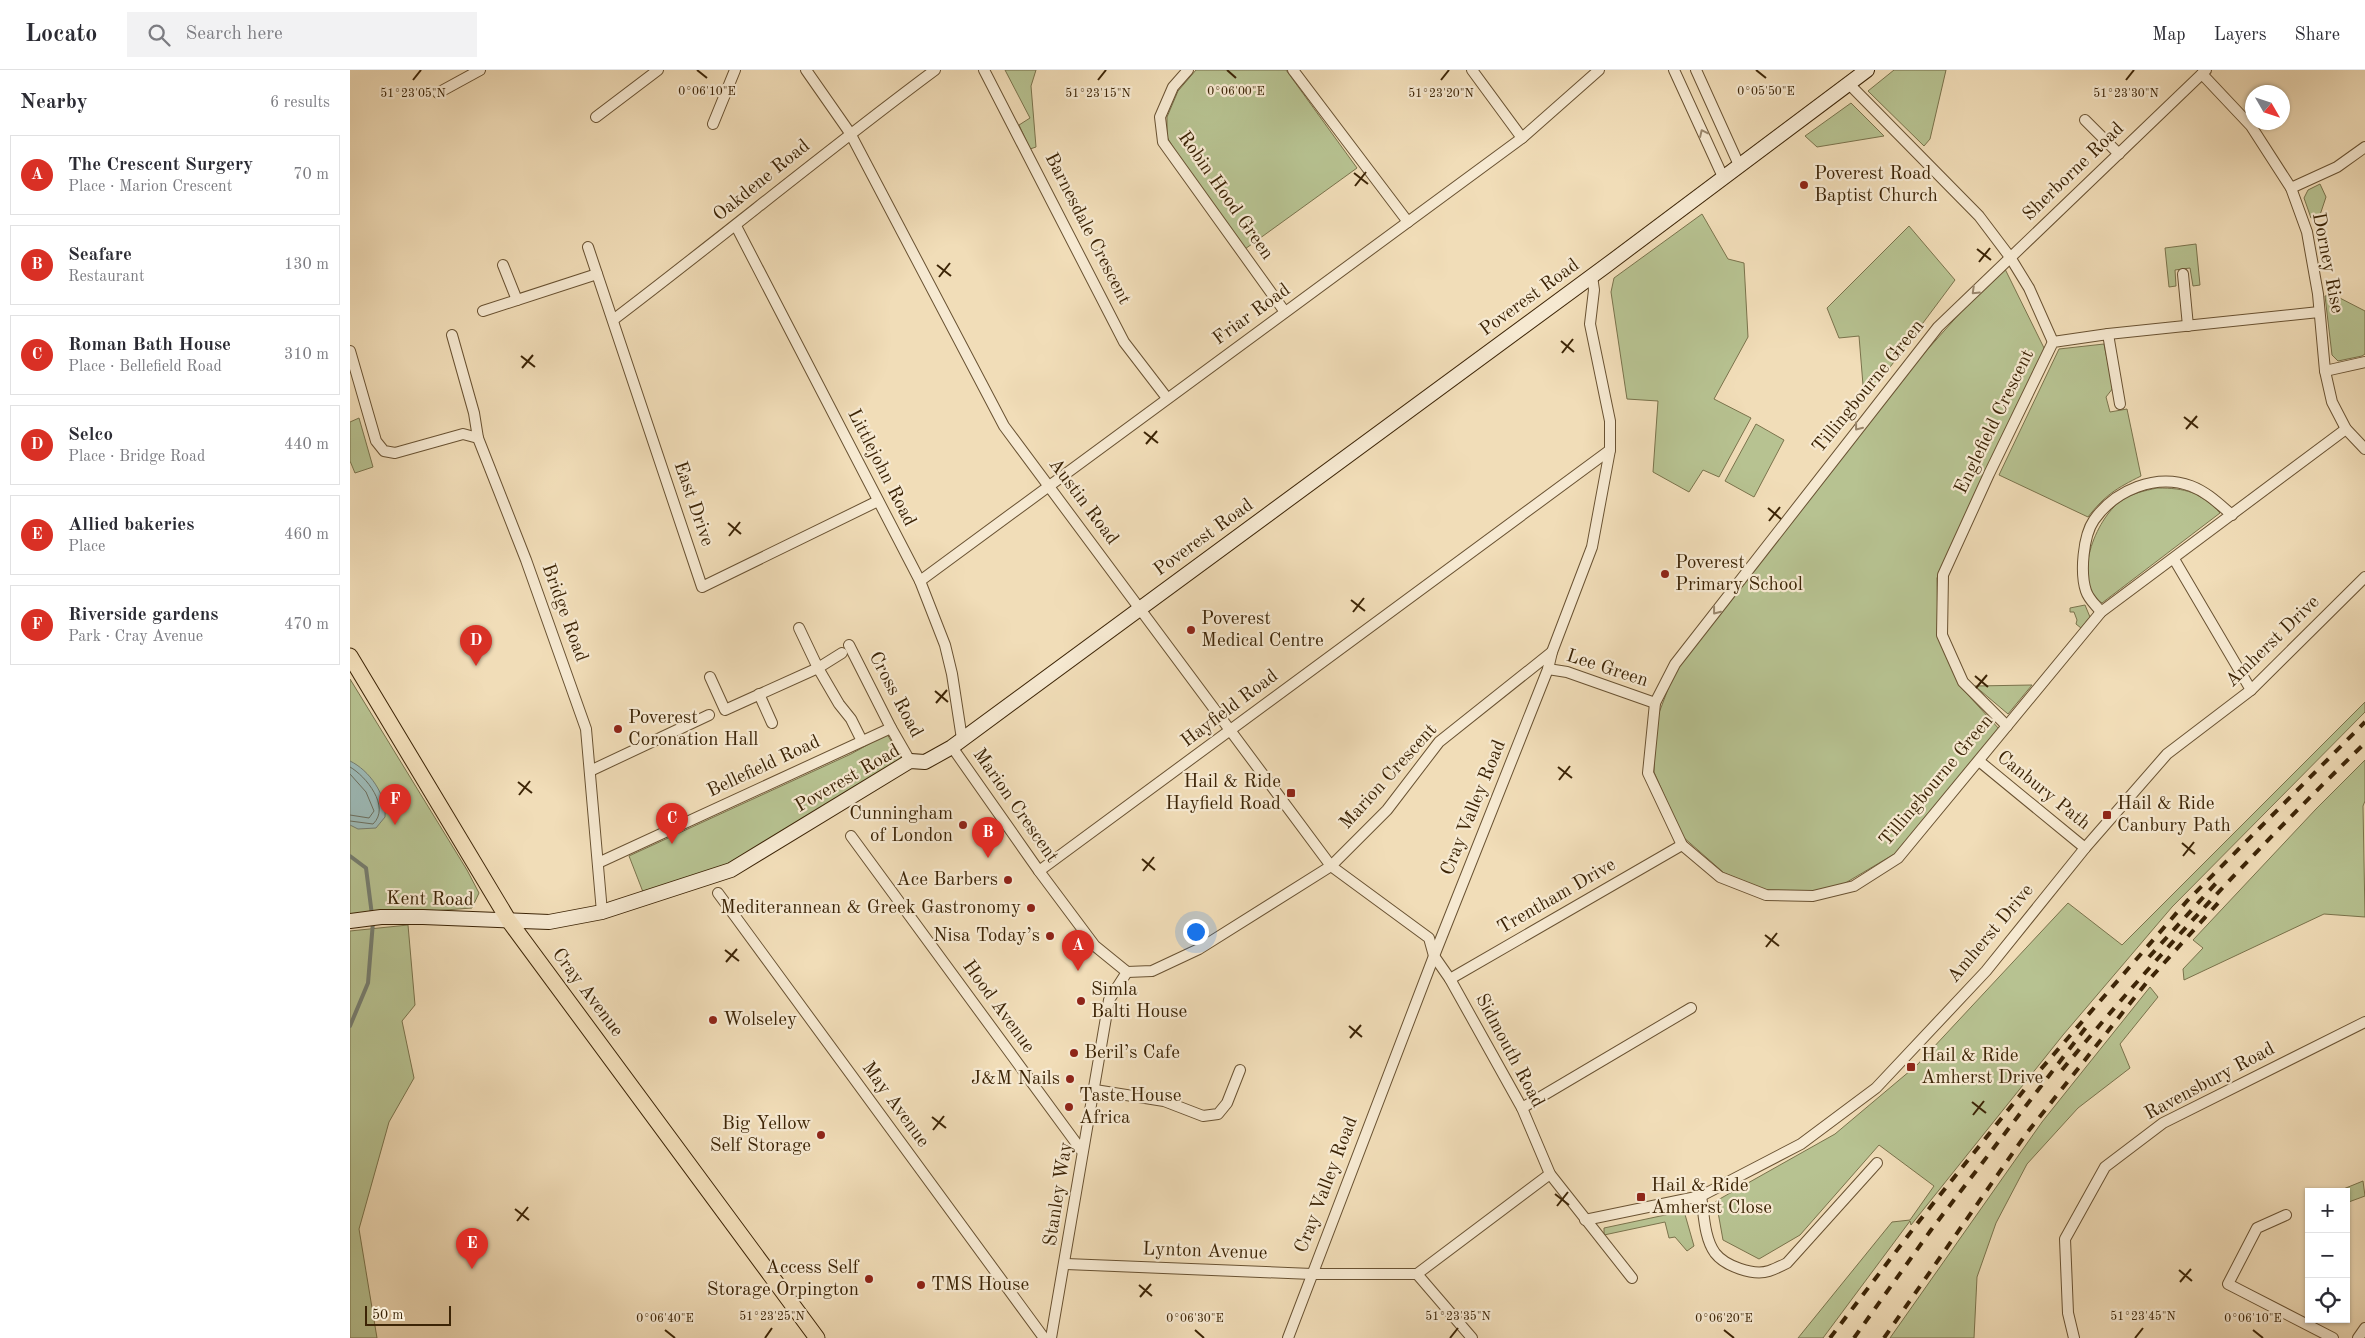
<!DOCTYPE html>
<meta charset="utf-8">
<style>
:root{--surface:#fff;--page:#f2f2f3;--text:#2b2b33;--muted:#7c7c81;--line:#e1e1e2;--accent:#d93025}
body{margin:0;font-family:"Old Standard TT",serif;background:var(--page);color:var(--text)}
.controls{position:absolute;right:15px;bottom:15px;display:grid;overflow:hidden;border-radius:0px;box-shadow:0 1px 4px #0004}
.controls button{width:45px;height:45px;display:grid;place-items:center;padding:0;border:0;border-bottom:1px solid var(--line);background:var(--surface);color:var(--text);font:25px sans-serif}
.compass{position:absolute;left:1895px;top:15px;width:45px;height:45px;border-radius:50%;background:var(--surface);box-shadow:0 1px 4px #0004;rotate:129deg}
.scale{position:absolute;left:15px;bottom:12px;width:86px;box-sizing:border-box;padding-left:5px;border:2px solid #3c2406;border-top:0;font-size:14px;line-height:18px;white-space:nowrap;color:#3c2406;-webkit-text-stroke:4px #f6e9d1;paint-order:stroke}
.you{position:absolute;left:845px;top:861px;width:18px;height:18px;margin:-12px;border:4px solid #fff;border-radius:50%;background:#1a73e8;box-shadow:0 0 0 8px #1a73e833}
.badge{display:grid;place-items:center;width:32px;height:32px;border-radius:50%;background:var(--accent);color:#fff;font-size:16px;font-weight:700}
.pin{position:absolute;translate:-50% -41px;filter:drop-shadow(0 1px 2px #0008)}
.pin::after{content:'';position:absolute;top:26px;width:18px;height:15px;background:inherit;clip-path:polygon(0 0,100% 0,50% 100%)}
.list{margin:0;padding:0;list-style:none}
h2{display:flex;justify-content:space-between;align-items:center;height:65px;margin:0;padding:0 20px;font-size:21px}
h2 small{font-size:16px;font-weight:400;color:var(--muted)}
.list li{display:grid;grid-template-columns:32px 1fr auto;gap:15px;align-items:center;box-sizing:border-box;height:80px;margin:0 10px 10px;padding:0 10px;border:1px solid var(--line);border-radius:0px}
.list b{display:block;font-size:19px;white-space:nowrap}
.list p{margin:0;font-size:16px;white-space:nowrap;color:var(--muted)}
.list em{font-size:16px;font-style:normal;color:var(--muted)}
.icon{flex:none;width:28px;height:28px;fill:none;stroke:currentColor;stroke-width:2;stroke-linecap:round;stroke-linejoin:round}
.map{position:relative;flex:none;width:2015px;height:1268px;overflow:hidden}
header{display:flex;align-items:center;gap:30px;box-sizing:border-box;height:70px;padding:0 25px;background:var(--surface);border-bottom:1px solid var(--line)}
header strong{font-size:24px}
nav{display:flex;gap:28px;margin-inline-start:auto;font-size:18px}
.search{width:350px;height:45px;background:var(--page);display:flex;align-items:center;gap:12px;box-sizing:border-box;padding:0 18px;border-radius:0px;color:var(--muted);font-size:19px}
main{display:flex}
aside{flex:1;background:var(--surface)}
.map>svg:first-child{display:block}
.green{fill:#b7c291;stroke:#7a734c}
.water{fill:#9dbab7;stroke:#767e70}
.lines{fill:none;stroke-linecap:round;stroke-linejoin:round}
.shore{stroke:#6c6f5e;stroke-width:1}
.stream{stroke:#767e70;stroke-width:4}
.street-casing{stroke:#695232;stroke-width:12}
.secondary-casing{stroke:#3c2406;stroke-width:16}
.primary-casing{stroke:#3c2406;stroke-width:17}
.street{stroke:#f6e9d1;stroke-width:10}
.secondary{stroke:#f6e9d1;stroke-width:14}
.primary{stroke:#f1ddb8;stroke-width:15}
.rail{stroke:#3c2406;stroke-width:4;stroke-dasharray:9 9;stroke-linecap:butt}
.oneway{stroke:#99866c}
.ticks{fill:none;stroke:#3c2406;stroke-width:2}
.poi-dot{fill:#8f2418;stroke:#f6e9d1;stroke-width:2}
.labels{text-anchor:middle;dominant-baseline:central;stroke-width:4.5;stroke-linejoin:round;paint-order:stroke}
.street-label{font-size:19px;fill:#3c2406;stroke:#f6e9d1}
.poi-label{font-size:19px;fill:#3c2406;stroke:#f6e9d1;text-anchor:start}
.ticks-label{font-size:12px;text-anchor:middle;fill:#3c2406;stroke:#f6e9d1;stroke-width:4.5;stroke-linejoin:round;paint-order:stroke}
</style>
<header>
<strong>Locato</strong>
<div class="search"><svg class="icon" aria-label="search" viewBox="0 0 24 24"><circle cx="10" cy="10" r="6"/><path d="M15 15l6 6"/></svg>Search here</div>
<nav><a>Map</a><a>Layers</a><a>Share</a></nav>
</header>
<main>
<aside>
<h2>Nearby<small>6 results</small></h2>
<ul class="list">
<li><span class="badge">A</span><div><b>The Crescent Surgery</b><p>Place · Marion Crescent</p></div><em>70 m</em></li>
<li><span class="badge">B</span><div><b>Seafare</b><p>Restaurant</p></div><em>130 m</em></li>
<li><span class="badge">C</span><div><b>Roman Bath House</b><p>Place · Bellefield Road</p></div><em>310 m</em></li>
<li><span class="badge">D</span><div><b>Selco</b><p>Place · Bridge Road</p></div><em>440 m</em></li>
<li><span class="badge">E</span><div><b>Allied bakeries</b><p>Place</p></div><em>460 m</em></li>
<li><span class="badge">F</span><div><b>Riverside gardens</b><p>Park · Cray Avenue</p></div><em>470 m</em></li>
</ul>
</aside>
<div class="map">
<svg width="2015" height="1268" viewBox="0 0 2015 1268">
<rect width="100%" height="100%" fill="#f1ddb8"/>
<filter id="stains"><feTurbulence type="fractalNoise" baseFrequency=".004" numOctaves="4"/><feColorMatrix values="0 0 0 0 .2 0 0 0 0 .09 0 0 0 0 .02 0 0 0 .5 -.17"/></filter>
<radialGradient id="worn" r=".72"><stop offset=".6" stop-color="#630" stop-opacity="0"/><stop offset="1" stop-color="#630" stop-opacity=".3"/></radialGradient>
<g class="green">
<polygon points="655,0 686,0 681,16 686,77 680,79 669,55 680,48"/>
<polygon points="846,0 936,0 1007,98 895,179 833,94 817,67 817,47 828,21"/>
<polygon points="1544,0 1596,0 1580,69 1574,76 1518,21"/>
<polygon points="1501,33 1534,66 1467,77 1455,66"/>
<polygon points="1970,114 1976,127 1970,145 1961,148 1954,128 1958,120"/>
<polygon points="1352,144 1378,189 1394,193 1398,267 1364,329 1401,348 1369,407 1353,400 1339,422 1303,402 1308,331 1277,329 1261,222 1264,208"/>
<polygon points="1559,156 1605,210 1523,320 1513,315 1509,266 1489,268 1477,238"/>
<polygon points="1846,174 1850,215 1843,216 1840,198 1825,200 1826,216 1819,217 1815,178"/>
<polygon points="1655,199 1695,280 1587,508 1588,563 1609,615 1650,660 1546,783 1492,815 1459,822 1416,820 1374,803 1332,766 1304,702 1306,651 1324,603 1552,308 1611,242"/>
<polygon points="1984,225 2015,241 2015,284 2012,286 1988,291 1982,285 1975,226"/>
<path d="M 1754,274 L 1763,318 L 1756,327 L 1760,342 L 1777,339 L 1791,406 C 1767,418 1755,425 1738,447 L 1649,405 L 1709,279 Z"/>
<polygon points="9,348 23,397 5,403 0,391 0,352"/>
<polygon points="1406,354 1434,370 1404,427 1375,411"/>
<path d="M 1807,418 C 1836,418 1850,422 1870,443 L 1752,533 C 1720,512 1746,448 1771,431 C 1782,423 1794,421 1807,418 Z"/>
<polygon points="1735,535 1740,547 1731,558 1726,554 1727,550 1724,542 1720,542 1720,538"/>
<polygon points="0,609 117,800 129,823 122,838 0,847"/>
<polygon points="1682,615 1658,644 1625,616"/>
<polygon points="2015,632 2015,642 1822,837 1713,965 1561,1155 1560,1151 1473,1268 1448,1268 1542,1152 1560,1150 1584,1116 1529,1075 1450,1165 1409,1189 1373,1170 1366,1131 1485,1064 1567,995 1718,833 1772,875"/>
<polygon points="537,664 553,691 365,801 293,822 279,786 501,684"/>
<polygon points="2015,690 2015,731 2013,736 2015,847 1974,844 1834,910 1833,899 1853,878 1843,870 1966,739"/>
<polygon points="58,855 65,935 52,951 64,1008 39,1052 9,1159 27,1268 0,1268 0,861"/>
<polygon points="1800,917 1808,927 1770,974 1780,998 1728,1038 1677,1094 1646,1153 1627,1207 1624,1268 1540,1268 1692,1052"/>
<polygon points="2013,1111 2015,1126 1996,1133 1996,1122 1986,1122"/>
<polygon points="1334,1141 1344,1176 1337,1181 1325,1167 1319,1168 1315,1152 1254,1165 1254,1158"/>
</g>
<path class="water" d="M 0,691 C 19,700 37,725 35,747 L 26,758 L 8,759 L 0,755 Z"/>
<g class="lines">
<g class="shore">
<path d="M 0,697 C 16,706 41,737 23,754 L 0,751"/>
<polyline points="0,704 16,722 24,741 19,748 0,745"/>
</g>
<g class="stream">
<polyline points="0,786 16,798 22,845"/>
<polyline points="0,956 18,913 23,852"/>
</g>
<defs>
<g id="street">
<polyline points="456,0 500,63 654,356 981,796 1079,868 1084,886 1100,909 1172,1038 1200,1104 1282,1208"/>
<polyline points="634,0 774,272 817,328"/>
<polyline points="838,0 823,17 810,47 813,72 935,242"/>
<polyline points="943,0 1058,152"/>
<polyline points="1122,0 1172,68"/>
<polyline points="1324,0 1373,107"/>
<polyline points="1346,0 1389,95"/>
<polyline points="1856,0 1588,257 1325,594 1305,633 1298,703 1332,775 1370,807 1416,825 1463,826 1504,816 1548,788 1751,542 1996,359"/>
<polyline points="1852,4 1901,56 1941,118 1957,162 1968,224 1975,301 1982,332 1996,359 2015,379"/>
<polyline points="1499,14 1629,146 1660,187 1679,218 1703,272"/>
<polyline points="88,23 130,0"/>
<polyline points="246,47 308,0"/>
<polyline points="1735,50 1769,84"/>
<polyline points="363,54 385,0"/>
<polyline points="1941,118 1987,97 2015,77"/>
<polyline points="386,156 570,511 595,575 602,604 612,669"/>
<polyline points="238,177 352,517 528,431"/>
<polyline points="153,195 167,230"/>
<polyline points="1833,204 1838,256"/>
<polyline points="133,241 247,204"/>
<path d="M 263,250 C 371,168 476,81 585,0"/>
<polyline points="1758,264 1770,334"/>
<polyline points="102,265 124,343 128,368 176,490 236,659 252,842"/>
<polyline points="0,281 26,371 34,381 45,383 113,364 128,368"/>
<polyline points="1975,301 2015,292"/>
<polyline points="1824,489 1901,620"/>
<polyline points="570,511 1172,68 1249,0"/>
<path d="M 1751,542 C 1746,535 1739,530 1736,521 C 1730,503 1733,466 1744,450 C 1765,420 1806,403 1841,416 C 1857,422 1869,434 1882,445"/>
<polyline points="449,558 468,598 489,634 501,649 512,671"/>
<polyline points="499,575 541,658 560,691"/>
<polyline points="1198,599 1217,602 1305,633"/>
<polyline points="360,607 375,640 468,598 492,583"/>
<polyline points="409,624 422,653"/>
<polyline points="1657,656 1613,612 1592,565 1593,505 1639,404 1703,272 1758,264 1969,242"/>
<polyline points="602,677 689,801 745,876 777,902 802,901 849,879 981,796 1037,740 1089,672 1202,582"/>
<polyline points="1629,691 1735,778"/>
<polyline points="240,701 359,645"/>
<polyline points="501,766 732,1081"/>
<polyline points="248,793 541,658"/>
<polyline points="689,801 1260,380"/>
<polyline points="368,823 694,1268"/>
<polyline points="1100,909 1332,775"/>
<polyline points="745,1020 814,1031 853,1046 868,1044 877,1033 890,1000"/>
<polyline points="1172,1038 1341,938"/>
<path d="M 1351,1126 C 1354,1143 1354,1168 1365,1183 C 1375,1196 1403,1206 1419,1201 C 1425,1199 1431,1196 1437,1193 L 1527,1093"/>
<polyline points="1936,1145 1907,1158 1878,1214 1983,1268"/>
<polyline points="1235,1150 1351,1126 1451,1074 1526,1018 1636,901 1735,778 1817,684 1901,620 2015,507"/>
<polyline points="716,1194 962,1204 1067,1204 1200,1104"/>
<polyline points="1067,1204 1122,1268"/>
<polyline points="701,1268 759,930 777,902"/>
<polyline points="938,1268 1084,886 1198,599 1202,582 1242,477 1260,380 1260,351 1240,254 1244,220 1242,206"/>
<polyline points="1724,1268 1718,1243 1715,1169 1755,1097 1813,1053 2015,952"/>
<polyline points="2008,1268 2015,1258"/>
</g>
<polyline id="secondary" points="0,851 31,847 73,847 199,852 252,842 381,800 560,691 575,692 602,677 1257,195 1517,0"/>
<polyline id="primary" points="0,586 159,851 467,1268"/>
</defs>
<use href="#street" class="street-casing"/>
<use href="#secondary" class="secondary-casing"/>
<use href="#primary" class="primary-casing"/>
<use href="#street" class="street"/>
<use href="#secondary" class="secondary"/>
<use href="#primary" class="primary"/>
<g class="rail">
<polyline points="1799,887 1868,811"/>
<path d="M 1712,1000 C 1807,885 1908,777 2015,673"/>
<polyline points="1480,1268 1570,1150 1691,999 1837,831 2015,652"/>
<polyline points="1504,1268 1581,1160 1737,956"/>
<polyline points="1534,1268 1676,1064 1797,912 1868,833"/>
</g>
</g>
<defs><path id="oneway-chevron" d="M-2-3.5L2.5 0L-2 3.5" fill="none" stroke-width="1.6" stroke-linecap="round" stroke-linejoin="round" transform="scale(1.25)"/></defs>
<g class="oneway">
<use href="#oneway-chevron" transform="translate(1353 63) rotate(-115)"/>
<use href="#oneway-chevron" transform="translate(1625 221) rotate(136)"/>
<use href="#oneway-chevron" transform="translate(1508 357) rotate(128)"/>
<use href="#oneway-chevron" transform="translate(1366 541) rotate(128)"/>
</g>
<path class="ticks" d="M 347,0 L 357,8M 877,0 L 886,8M 1406,0 L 1416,8M 63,10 L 71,0M 748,10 L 756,0M 1091,10 L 1099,0M 1776,10 L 1784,0M 1004,103 L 1018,114M 1005,116 L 1016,102M 1627,179 L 1641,190M 1629,192 L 1640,178M 587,195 L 601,206M 589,207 L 600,193M 1211,271 L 1224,282M 1212,283 L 1223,269M 171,286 L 185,297M 172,298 L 183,285M 1834,347 L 1848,358M 1836,359 L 1847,346M 794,362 L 808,373M 796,374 L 807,361M 1418,438 L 1431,449M 1419,451 L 1430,437M 378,453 L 391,464M 379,466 L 390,452M 1001,530 L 1015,541M 1003,542 L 1014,528M 1625,606 L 1638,617M 1626,618 L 1637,605M 585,621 L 598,632M 586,633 L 597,620M 1208,697 L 1222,708M 1209,710 L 1220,696M 168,712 L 182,723M 169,725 L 180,711M 1832,773 L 1845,784M 1833,786 L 1844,772M 792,789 L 805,800M 793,801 L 804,787M 1415,865 L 1429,876M 1416,877 L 1427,863M 375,880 L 389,891M 376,892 L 387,879M 999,956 L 1012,967M 1000,968 L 1011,955M 1622,1032 L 1636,1043M 1623,1045 L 1634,1031M 582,1047 L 596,1058M 583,1060 L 594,1046M 1205,1124 L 1219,1135M 1207,1136 L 1218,1122M 165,1139 L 179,1150M 167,1151 L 178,1137M 1829,1200 L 1842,1211M 1830,1212 L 1841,1199M 789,1215 L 802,1226M 790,1227 L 801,1214M 315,1260 L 325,1268M 845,1260 L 854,1268M 1374,1260 L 1384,1268M 1903,1260 L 1913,1268M 415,1268 L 422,1258M 1100,1268 L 1108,1258M 1785,1268 L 1793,1258"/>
<g class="poi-dot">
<circle cx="1454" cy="115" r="5"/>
<circle cx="1315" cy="504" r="5"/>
<circle cx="841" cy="560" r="5"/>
<circle cx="268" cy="659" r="5"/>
<rect x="936" y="718" width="10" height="10" rx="2.5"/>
<rect x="1752" y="740" width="10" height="10" rx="2.5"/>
<circle cx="613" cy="755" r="5"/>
<circle cx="658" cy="810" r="5"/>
<circle cx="681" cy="838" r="5"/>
<circle cx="700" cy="866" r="5"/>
<circle cx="731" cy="931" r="5"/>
<circle cx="363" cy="950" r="5"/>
<circle cx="724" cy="983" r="5"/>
<rect x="1556" y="992" width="10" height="10" rx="2.5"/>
<circle cx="720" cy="1009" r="5"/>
<circle cx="719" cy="1037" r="5"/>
<circle cx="471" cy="1065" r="5"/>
<rect x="1286" y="1122" width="10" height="10" rx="2.5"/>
<circle cx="519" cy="1209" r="5"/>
<circle cx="571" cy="1215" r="5"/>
</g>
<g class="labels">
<g class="street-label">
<text transform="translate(1724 102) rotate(-44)">Sherborne Road</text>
<text transform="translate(412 111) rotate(-39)">Oakdene Road</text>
<text transform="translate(875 126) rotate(55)">Robin Hood Green</text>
<text transform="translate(737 159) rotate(63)">Barnesdale Crescent</text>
<text transform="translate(1977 193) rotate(79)">Dorney Rise</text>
<text transform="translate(1180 228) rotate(-36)">Poverest Road</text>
<text transform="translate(902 245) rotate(-36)">Friar Road</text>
<text transform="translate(1519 317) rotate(-51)">Tillingbourne Green</text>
<text transform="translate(1645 352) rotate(-64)">Englefield Crescent</text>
<text transform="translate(531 398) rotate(63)">Littlejohn Road</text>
<text transform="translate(733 432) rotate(53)">Austin Road</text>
<text transform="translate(343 434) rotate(71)">East Drive</text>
<text transform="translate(854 468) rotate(-36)">Poverest Road</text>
<text transform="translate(214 543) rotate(70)">Bridge Road</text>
<text transform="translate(1923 572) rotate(-44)">Amherst Drive</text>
<text transform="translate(1257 599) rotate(18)">Lee Green</text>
<text transform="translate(545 625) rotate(62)">Cross Road</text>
<text transform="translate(880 639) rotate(-37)">Hayfield Road</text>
<text transform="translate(414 697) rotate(-25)">Bellefield Road</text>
<text transform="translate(1039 707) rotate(-48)">Marion Crescent</text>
<text transform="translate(498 709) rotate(-30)">Poverest Road</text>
<text transform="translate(1587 711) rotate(-50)">Tillingbourne Green</text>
<text transform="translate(1693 721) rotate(39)">Canbury Path</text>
<text transform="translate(665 736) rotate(55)">Marion Crescent</text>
<text transform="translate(1124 738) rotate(-68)">Cray Valley Road</text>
<text transform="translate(1207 827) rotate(-30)">Trentham Drive</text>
<text transform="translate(80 830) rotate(1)">Kent Road</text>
<text transform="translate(1641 864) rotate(-50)">Amherst Drive</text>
<text transform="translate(237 923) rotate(53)">Cray Avenue</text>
<text transform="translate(648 937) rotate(54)">Hood Avenue</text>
<text transform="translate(1159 981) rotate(62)">Sidmouth Road</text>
<text transform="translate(1860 1012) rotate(-28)">Ravensbury Road</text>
<text transform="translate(545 1035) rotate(54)">May Avenue</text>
<text transform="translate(977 1115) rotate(-69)">Cray Valley Road</text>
<text transform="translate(709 1124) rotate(-81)">Stanley Way</text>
<text transform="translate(855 1182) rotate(2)">Lynton Avenue</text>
</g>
<g class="poi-label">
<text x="1464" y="104">Poverest Road<tspan x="1464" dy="22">Baptist Church</tspan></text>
<text x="1325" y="493">Poverest<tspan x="1325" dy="22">Primary School</tspan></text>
<text x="851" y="549">Poverest<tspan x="851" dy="22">Medical Centre</tspan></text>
<text x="278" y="648">Poverest<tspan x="278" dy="22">Coronation Hall</tspan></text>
<text x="931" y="712" text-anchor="end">Hail &amp; Ride<tspan x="931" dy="22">Hayfield Road</tspan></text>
<text x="1767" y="734">Hail &amp; Ride<tspan x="1767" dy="22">Canbury Path</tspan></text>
<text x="603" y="744" text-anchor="end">Cunningham<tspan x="603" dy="22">of London</tspan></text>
<text x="648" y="810" text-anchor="end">Ace Barbers</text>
<text x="671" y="838" text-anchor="end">Mediterannean &amp; Greek Gastronomy</text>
<text x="690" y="866" text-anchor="end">Nisa Today’s</text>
<text x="741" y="920">Simla<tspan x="741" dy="22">Balti House</tspan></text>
<text x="373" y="950">Wolseley</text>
<text x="734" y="983">Beril’s Cafe</text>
<text x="1571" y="986">Hail &amp; Ride<tspan x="1571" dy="22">Amherst Drive</tspan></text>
<text x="710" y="1009" text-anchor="end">J&amp;M Nails</text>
<text x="729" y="1026">Taste House<tspan x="729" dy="22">Africa</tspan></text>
<text x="461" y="1054" text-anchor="end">Big Yellow<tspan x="461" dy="22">Self Storage</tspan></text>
<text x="1301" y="1116">Hail &amp; Ride<tspan x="1301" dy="22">Amherst Close</tspan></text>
<text x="509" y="1198" text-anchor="end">Access Self<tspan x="509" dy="22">Storage Orpington</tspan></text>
<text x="581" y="1215">TMS House</text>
</g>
</g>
<g class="ticks-label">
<text x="886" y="25">0°06'00"E</text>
<text x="357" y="25">0°06'10"E</text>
<text x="1416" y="25">0°05'50"E</text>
<text x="63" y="27">51°23'05"N</text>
<text x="748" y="27">51°23'15"N</text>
<text x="1091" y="27">51°23'20"N</text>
<text x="1776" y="27">51°23'30"N</text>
<text x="422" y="1250">51°23'25"N</text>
<text x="1108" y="1250">51°23'35"N</text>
<text x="1793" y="1250">51°23'45"N</text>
<text x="315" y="1252">0°06'40"E</text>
<text x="845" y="1252">0°06'30"E</text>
<text x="1374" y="1252">0°06'20"E</text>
<text x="1903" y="1252">0°06'10"E</text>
</g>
<rect width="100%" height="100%" filter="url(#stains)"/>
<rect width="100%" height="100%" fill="url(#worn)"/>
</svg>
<div class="controls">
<button>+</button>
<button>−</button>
<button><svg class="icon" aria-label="locate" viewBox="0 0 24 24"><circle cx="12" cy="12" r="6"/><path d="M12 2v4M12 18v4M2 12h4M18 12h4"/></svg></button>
</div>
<svg class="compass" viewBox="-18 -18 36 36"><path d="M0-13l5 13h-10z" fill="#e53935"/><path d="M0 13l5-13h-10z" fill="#7c7c81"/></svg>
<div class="scale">50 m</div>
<div class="you"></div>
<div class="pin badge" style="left:728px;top:901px">A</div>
<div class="pin badge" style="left:638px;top:788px">B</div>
<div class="pin badge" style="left:322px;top:774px">C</div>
<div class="pin badge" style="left:126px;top:596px">D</div>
<div class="pin badge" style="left:122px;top:1199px">E</div>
<div class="pin badge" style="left:45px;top:755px">F</div>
</div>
</main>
